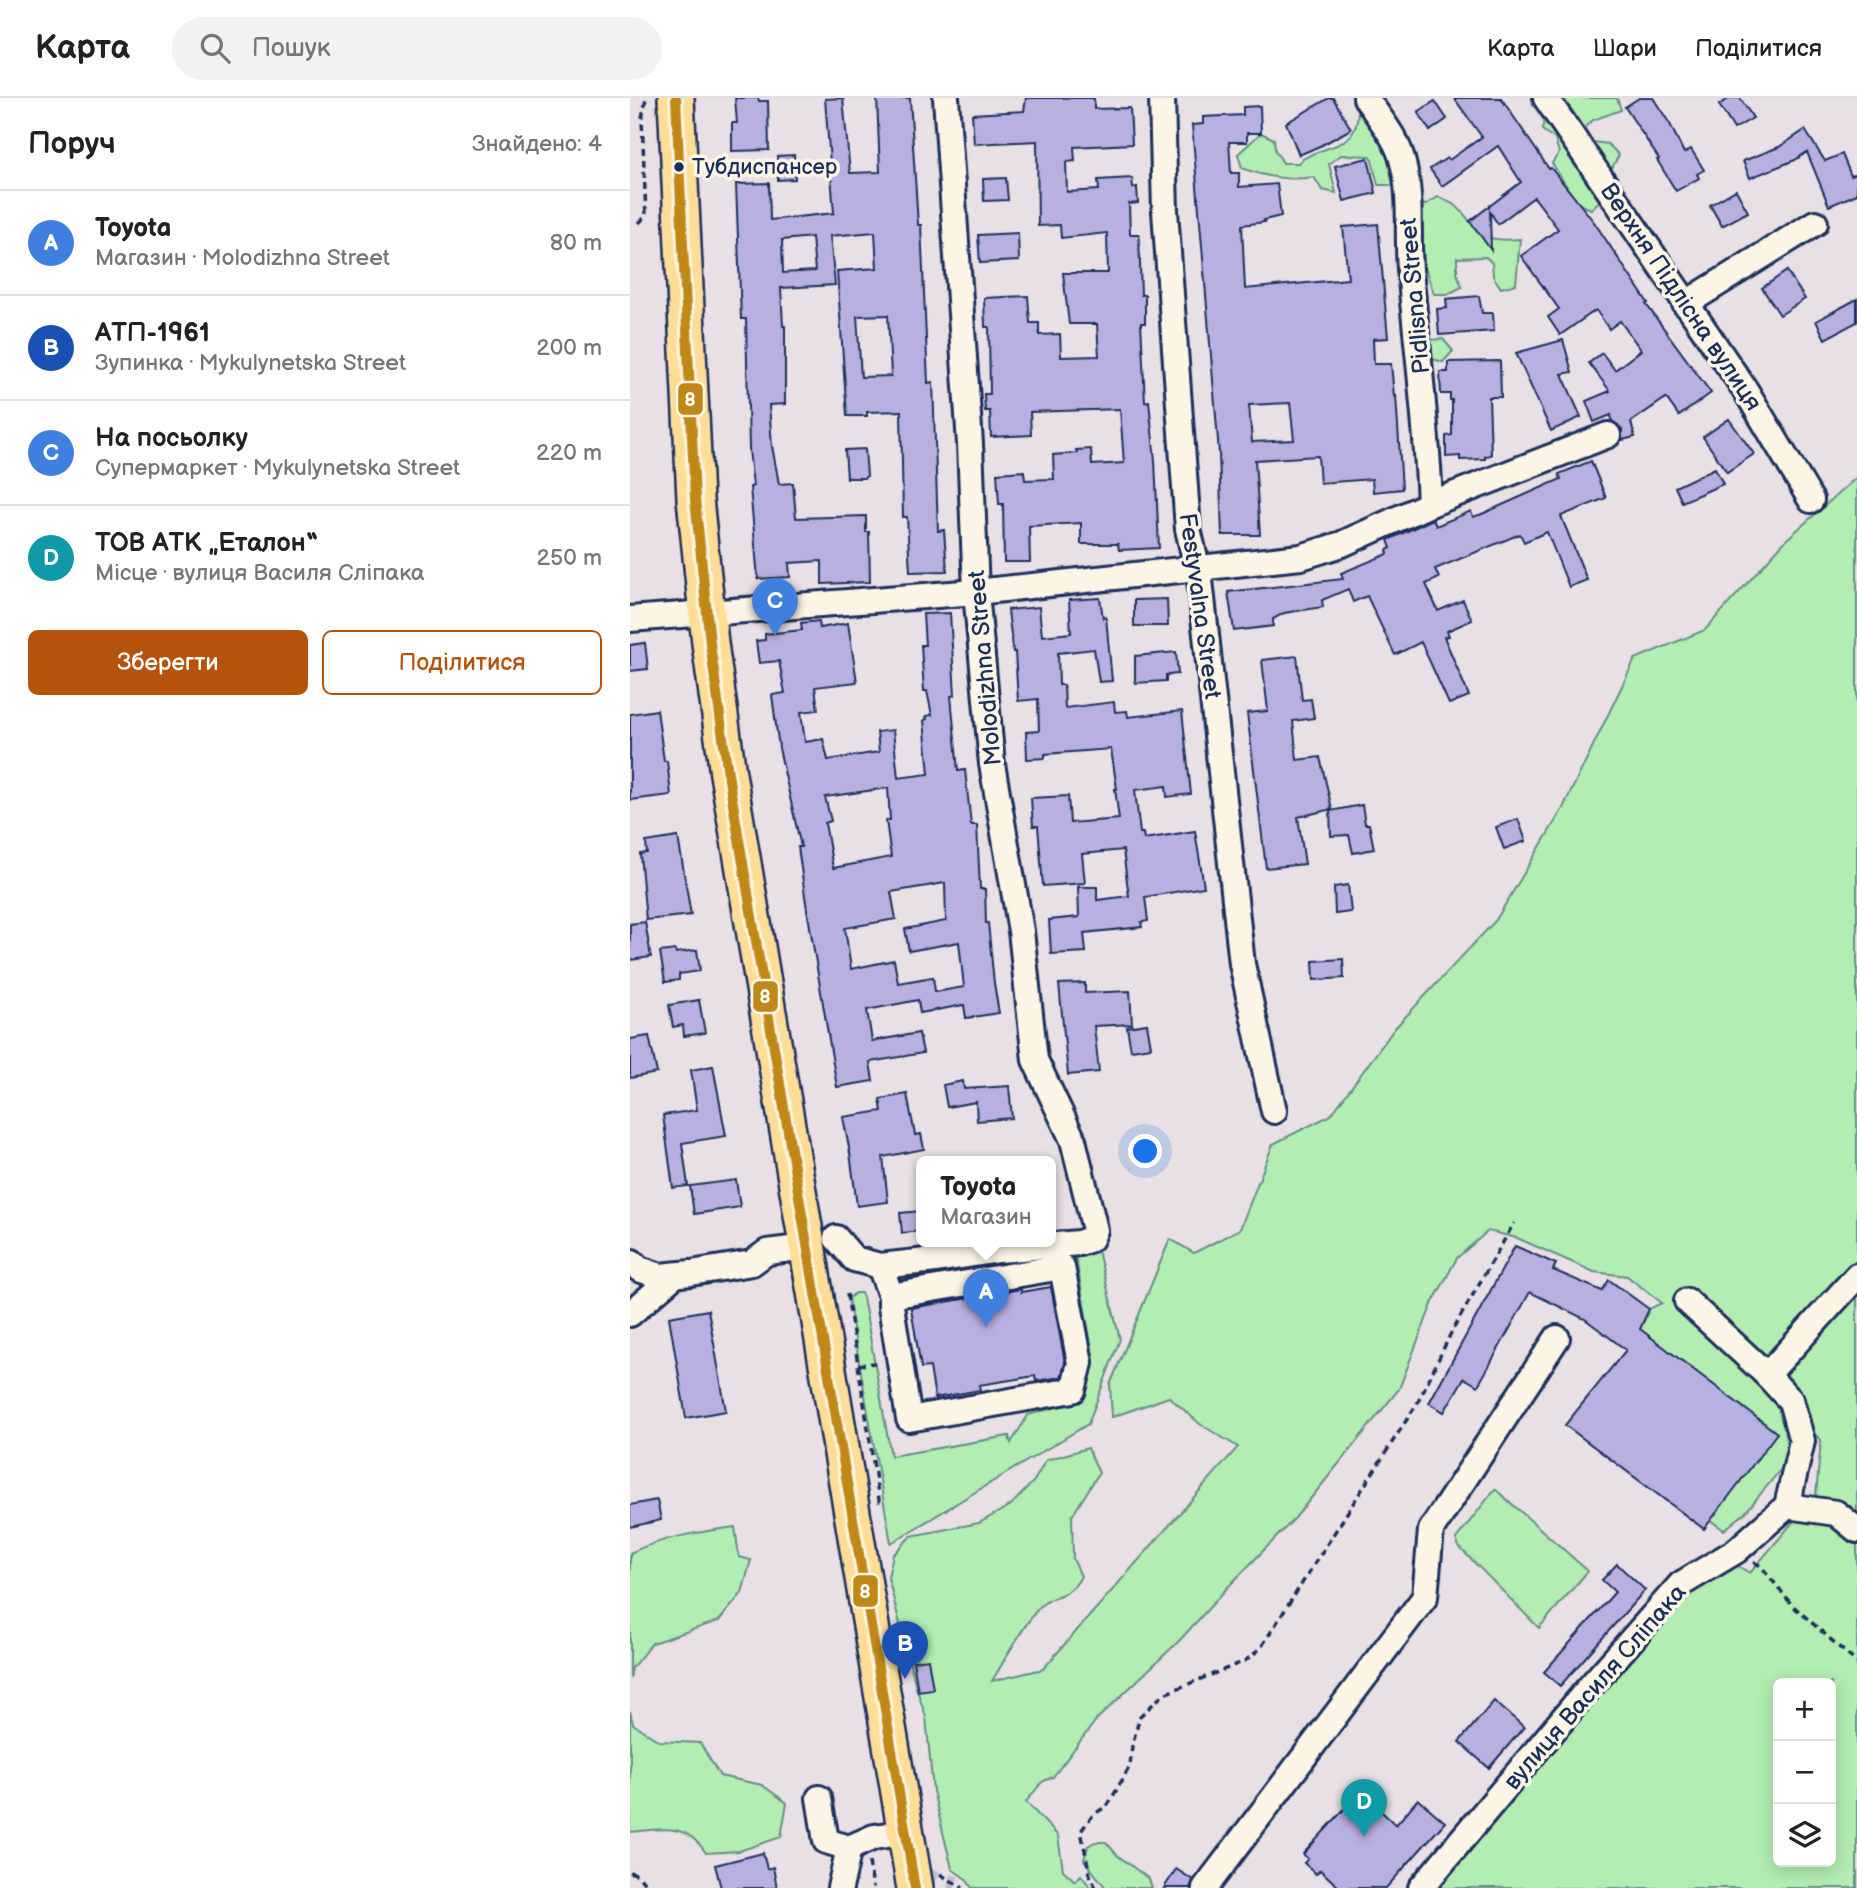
<!DOCTYPE html>
<html lang="uk">
<meta charset="utf-8">
<style>
:root{--surface:#fff;--page:#f2f2f2;--text:#222;--muted:#767676;--line:#e0e0e0;--accent:#b45309}
body{margin:0;font-family:"Balsamiq Sans",sans-serif;background:var(--page);color:var(--text)}
.controls{position:absolute;right:21px;bottom:21px;display:grid;overflow:hidden;border-radius:10px;box-shadow:0 4px 18px #0003}
.controls button{width:63px;height:63px;display:grid;place-items:center;padding:0;border:0;border-bottom:2px solid var(--line);background:var(--surface);color:var(--text);font:35px sans-serif}
.you{position:absolute;left:516px;top:1054px;width:24px;height:24px;margin:-18px;border:5px solid #fff;border-radius:50%;background:#1a73e8;box-shadow:0 0 0 10px #1a73e833}
.badge{display:grid;place-items:center;width:46px;height:46px;border-radius:50%;background:var(--accent);color:#fff;font-size:23px;font-weight:700}
.pin{position:absolute;translate:-50% -58px;filter:drop-shadow(0 2px 4px #0008)}
.pin::after{content:'';position:absolute;top:37px;width:24px;height:21px;background:inherit;clip-path:polygon(0 0,100% 0,50% 100%)}
.popup{position:absolute;left:286px;top:1058px;width:140px;height:91px;box-sizing:border-box;display:grid;place-content:center;border-radius:10px;background:var(--surface);filter:drop-shadow(0 2px 5px #0005);font-size:23px;white-space:nowrap;color:var(--muted)}
.popup b{font-size:26px;color:var(--text)}
.popup::after{content:'';position:absolute;left:50%;top:100%;margin-left:-14px;border:14px solid transparent;border-top-color:var(--surface)}
.list{margin:0;padding:0;list-style:none}
h2{display:flex;justify-content:space-between;align-items:center;height:91px;margin:0;padding:0 28px;font-size:30px}
h2 small{font-size:23px;font-weight:400;color:var(--muted)}
.list li{display:grid;grid-template-columns:46px 1fr auto;gap:21px;align-items:center;box-sizing:border-box;height:105px;padding:0 28px;border-top:2px solid var(--line)}
.list b{display:block;font-size:26px;white-space:nowrap}
.list p{margin:0;font-size:23px;white-space:nowrap;color:var(--muted)}
.list em{font-size:23px;font-style:normal;color:var(--muted)}
.actions{display:flex;gap:14px;padding:21px 28px}
.actions a{flex:1;padding:16px 0;border:2px solid var(--accent);border-radius:10px;text-align:center;font-size:24px;color:var(--accent)}
.actions .main{background:var(--accent);color:#fff}
.icon{flex:none;width:38px;height:38px;fill:none;stroke:currentColor;stroke-width:2;stroke-linecap:round;stroke-linejoin:round}
.map{position:relative;flex:none;width:1227px;height:1790px;overflow:hidden}
header{display:flex;align-items:center;gap:42px;box-sizing:border-box;height:98px;padding:0 35px;background:var(--surface);border-bottom:2px solid var(--line)}
header strong{font-size:33px}
nav{display:flex;gap:38px;margin-inline-start:auto;font-size:24px}
.search{width:490px;height:63px;background:var(--page);display:flex;align-items:center;gap:18px;box-sizing:border-box;padding:0 24px;border-radius:38px;color:var(--muted);font-size:26px}
main{display:flex}
aside{flex:1;background:var(--surface)}
.map>svg:first-child{display:block}
.green{fill:#b2eeb2;stroke:#668e88;stroke-width:2;fill-rule:evenodd}
.building{fill:#b9b0e2;stroke:#1b2f5e;stroke-width:2;fill-rule:evenodd}
.lines{fill:none;stroke-linecap:round;stroke-linejoin:round}
.minor-tunnel{stroke:#bfbdc9;stroke-width:24;stroke-dasharray:24 12;stroke-linecap:butt}
.minor-casing{stroke:#1b2f5e;stroke-width:30}
.highway-casing{stroke:#1b2f5e;stroke-width:40}
.path{stroke:#1b2f5e;stroke-width:3.5;stroke-dasharray:7 5;stroke-linecap:butt}
.minor{stroke:#fcf5e5;stroke-width:24}
.highway{stroke:#fedd96;stroke-width:35}
.bus-1-casing{stroke:#fcf5e5;stroke-width:16}
.bus-1{stroke:#c08818;stroke-width:10}
.bus-dot{fill:#1b2f5e;stroke:#fcf5e5;stroke-width:2.5}
.labels{text-anchor:middle;dominant-baseline:central;stroke-width:7;stroke-linejoin:round;paint-order:stroke}
.bus-label{font-size:22px;fill:#1b2f5e;stroke:#fcf5e5;text-anchor:start}
.street-label{font-size:24px;fill:#1b2f5e;stroke:#fcf5e5}
.line-badge{stroke:#fcf5e5;stroke-width:2.5}
.badge-label{font-size:19px;text-anchor:middle;font-weight:bold;fill:#fff}
</style>
<header>
<strong>Карта</strong>
<div class="search"><svg class="icon" aria-label="search" viewBox="0 0 24 24"><circle cx="10" cy="10" r="6"/><path d="M15 15l6 6"/></svg>Пошук</div>
<nav><a>Карта</a><a>Шари</a><a>Поділитися</a></nav>
</header>
<main>
<aside>
<h2>Поруч<small>Знайдено: 4</small></h2>
<ul class="list">
<li><span class="badge" style="background:#3f7fe0">A</span><div><b>Toyota</b><p>Магазин · Molodizhna Street</p></div><em>80 m</em></li>
<li><span class="badge" style="background:#1a4fb4">B</span><div><b>АТП-1961</b><p>Зупинка · Mykulynetska Street</p></div><em>200 m</em></li>
<li><span class="badge" style="background:#3f7fe0">C</span><div><b>На посьолку</b><p>Супермаркет · Mykulynetska Street</p></div><em>220 m</em></li>
<li><span class="badge" style="background:#0f9aa8">D</span><div><b>ТОВ АТК „Еталон“</b><p>Місце · вулиця Василя Сліпака</p></div><em>250 m</em></li>
</ul>
<div class="actions"><a class="main">Зберегти</a><a>Поділитися</a></div>
</aside>
<div class="map">
<svg width="1227" height="1790" viewBox="0 0 1227 1790">
<rect width="100%" height="100%" fill="#e8e0e4"/>
<filter id="ink" filterUnits="userSpaceOnUse"><feTurbulence type="fractalNoise" baseFrequency=".0143" numOctaves="2"/><feDisplacementMap in="SourceGraphic" scale="14" xChannelSelector="R" yChannelSelector="G"/><feConvolveMatrix kernelMatrix="1 2 1 2 8 2 1 2 1" color-interpolation-filters="sRGB"/></filter>
<g filter="url(#ink)">
<g class="green">
<path d="M 926,0 L 987,0 L 991,12 L 963,22 L 952,32 C 946,16 941,7 926,0 Z"/>
<path d="M 728,14 L 741,22 L 768,73 L 763,87 L 748,87 L 741,58 L 711,57 L 699,66 L 706,95 L 692,92 L 684,79 C 659,83 635,79 612,70 L 608,56 L 631,35 L 644,41 L 645,52 L 653,65 L 668,65 C 691,44 727,56 728,14 Z"/>
<polygon points="915,17 955,56 963,44 978,46 989,57 982,70 972,81 972,101 961,111 947,105 922,65 929,55 925,41 912,32"/>
<path d="M 808,99 C 854,115 828,147 890,141 L 886,186 L 871,190 L 863,178 L 862,165 L 856,159 L 827,160 L 827,175 L 832,189 L 818,196 L 804,196 L 794,167 L 791,105 L 795,107 Z"/>
<polygon points="813,241 823,253 813,264 799,260 799,242"/>
<path d="M 1227,379 L 1227,1790 L 809,1790 L 1052,1500 L 1106,1467 L 1120,1475 L 1186,1397 L 1191,1342 L 1157,1312 L 1165,1354 L 1115,1415 L 1094,1432 L 1080,1422 L 1010,1231 L 1019,1211 L 1032,1205 L 997,1178 L 964,1174 L 887,1140 L 858,1133 L 827,1160 L 802,1206 L 769,1291 L 665,1420 L 597,1490 L 550,1542 L 467,1621 L 423,1679 L 412,1684 L 396,1704 L 428,1738 L 433,1772 L 445,1783 L 451,1777 L 461,1790 L 342,1790 L 336,1781 L 322,1771 L 303,1693 L 296,1619 L 286,1589 L 258,1479 L 263,1457 L 281,1438 L 349,1425 L 381,1407 L 404,1383 L 416,1362 L 458,1350 L 469,1375 L 442,1418 L 443,1461 L 451,1478 C 441,1498 430,1494 413,1506 C 399,1517 373,1565 362,1583 L 413,1571 L 608,1349 L 570,1326 L 539,1299 L 482,1319 L 480,1287 L 540,1141 L 564,1155 L 610,1131 L 643,1046 L 701,1017 L 765,930 L 866,822 L 932,712 L 1005,561 L 1075,532 L 1157,441 ZM 1148,1585 L 1201,1585 L 1201,1764 L 1148,1764 Z"/>
<polygon points="466,1145 490,1241 458,1326 261,1445 218,1201 225,1195 231,1195 233,1199 261,1358 379,1338 381,1345 398,1317 449,1303 464,1263 446,1161 419,1164"/>
<polygon points="865,1391 958,1473 909,1530 829,1449 826,1441"/>
<path d="M 105,1429 L 109,1459 L 121,1462 L 112,1495 L 89,1523 L 22,1545 L 2,1570 L 0,1580 L 0,1455 C 33,1439 69,1434 105,1429 Z"/>
<path d="M 0,1613 L 3,1626 L 29,1643 L 70,1645 L 90,1678 L 132,1687 L 157,1705 L 151,1739 L 109,1753 L 76,1755 C 55,1724 33,1731 0,1734 Z"/>
<polygon points="465,1744 476,1744 487,1757 519,1781 522,1790 476,1790 454,1762 458,1748"/>
</g>
<g class="building">
<polygon points="105,0 128,0 129,3 138,3 139,52 102,53 102,25 107,25"/>
<path d="M 213,0 L 220,75 L 250,74 L 247,0 L 280,0 L 288,127 L 291,127 L 298,285 L 303,284 L 308,433 L 314,432 L 317,473 L 280,474 L 277,419 L 273,419 L 271,313 L 237,314 L 237,318 L 217,318 L 207,173 L 247,170 L 245,134 L 200,138 L 205,187 L 151,190 L 153,228 L 155,228 L 155,306 L 139,307 L 142,348 L 149,386 L 163,385 L 166,420 L 236,418 L 236,434 L 239,434 L 240,484 L 192,486 L 192,463 L 159,465 L 160,479 L 128,481 L 120,389 L 123,388 L 119,351 L 116,221 L 111,221 L 106,86 L 139,85 L 140,122 L 204,115 L 195,1 ZM 182,139 L 185,173 L 153,175 L 152,142 ZM 258,217 L 261,278 L 231,279 L 227,218 Z"/>
<polygon points="396,0 464,0 464,11 500,10 502,46 444,49 445,63 436,64 437,94 469,92 468,82 502,80 503,90 507,89 508,105 499,106 500,136 509,136 511,197 515,197 515,225 511,225 515,304 519,303 525,363 529,450 489,452 488,446 451,446 451,425 399,428 400,464 374,464 373,406 369,406 367,375 394,373 395,382 424,381 423,357 447,355 446,352 461,351 462,367 494,365 490,311 400,314 401,337 361,339 360,313 355,313 354,296 360,296 359,229 355,229 354,200 398,198 400,225 409,225 409,237 430,236 431,259 469,258 467,226 439,226 433,175 478,175 477,135 431,140 430,127 408,128 407,43 344,46 342,16 394,13"/>
<polygon points="699,0 703,0 721,31 692,47 669,57 656,25"/>
<polygon points="824,0 871,0 919,71 921,70 964,124 1018,205 1016,206 1081,295 1049,318 1036,300 1001,324 1005,339 992,342 992,331 982,323 981,317 964,324 956,303 980,293 959,265 972,255 985,272 1011,252 990,223 979,231 966,212 930,237 918,219 929,211 891,158 928,131 904,99 868,126 860,114 861,152 840,123 891,84 868,48 812,88 800,71 817,60 819,62 852,39"/>
<polygon points="1009,0 1023,0 1040,26 1054,55 1061,51 1074,72 1067,76 1069,80 1046,93 1027,62 1029,61 995,9"/>
<polygon points="1100,0 1110,0 1123,20 1104,31 1089,7"/>
<polygon points="805,3 817,21 800,33 788,14"/>
<path d="M 630,8 L 631,35 L 617,35 L 617,44 L 599,44 L 601,75 L 609,75 L 609,89 L 647,86 L 651,118 L 634,122 L 635,124 L 612,127 L 615,191 L 718,181 L 713,129 L 748,126 L 758,240 L 743,241 L 744,266 L 761,266 L 764,298 L 766,297 L 772,391 L 743,394 L 742,381 L 690,385 L 688,358 L 625,362 L 630,437 L 592,437 L 589,355 L 562,27 L 573,26 L 573,19 L 613,17 L 613,9 ZM 660,305 L 664,342 L 622,344 L 619,307 Z"/>
<polygon points="1175,32 1195,63 1212,56 1221,78 1227,76 1227,96 1199,108 1177,54 1165,62 1120,80 1113,63 1149,49"/>
<polygon points="164,57 165,81 148,82 147,58"/>
<polygon points="738,60 746,95 714,103 705,68"/>
<polygon points="376,80 378,102 354,103 353,81"/>
<polygon points="1106,92 1118,114 1092,128 1080,107"/>
<polygon points="388,135 389,163 350,165 348,137"/>
<polygon points="1157,173 1175,201 1150,217 1132,190"/>
<polygon points="849,198 852,215 863,215 864,233 809,237 807,211 817,210 816,201"/>
<polygon points="1227,201 1227,224 1195,241 1186,223"/>
<polygon points="933,242 942,274 932,276 951,319 921,333 886,255"/>
<polygon points="870,263 871,299 859,299 861,357 855,358 855,361 830,362 830,358 816,359 816,338 822,337 822,302 820,302 820,296 811,296 810,274 818,274 818,264"/>
<polygon points="1099,321 1124,356 1097,374 1073,339"/>
<polygon points="235,351 237,378 234,380 217,380 215,352"/>
<polygon points="961,363 976,400 931,418 957,482 939,489 917,434 894,444 890,436 805,471 809,480 796,486 808,513 833,502 842,522 817,533 819,538 814,539 839,598 819,606 791,544 765,557 737,498 723,504 718,491 692,502 693,509 654,515 643,521 643,528 604,533 598,494 713,481 711,475 758,456 757,452 761,450 758,442 803,421 806,428 841,413 843,419 852,416 931,381 929,376"/>
<polygon points="1085,370 1093,386 1052,404 1045,389"/>
<polygon points="470,500 473,520 476,519 482,583 469,584 464,551 428,555 429,587 434,587 435,610 484,604 485,614 497,613 498,619 552,613 561,696 537,699 536,688 505,692 510,735 513,735 514,741 565,733 574,789 515,799 518,823 511,824 512,829 454,835 456,854 421,856 419,822 449,819 448,789 467,789 467,802 499,798 497,784 493,752 452,756 455,785 413,788 408,728 403,728 401,700 438,698 440,725 489,721 485,691 487,691 481,651 415,656 415,660 397,661 396,634 409,633 408,601 388,603 385,554 383,554 378,512 409,509 412,538 441,535 439,502"/>
<polygon points="537,501 538,528 504,528 504,502"/>
<path d="M 320,515 L 325,597 L 321,598 L 328,673 L 335,672 L 341,727 L 347,727 L 350,791 L 355,791 L 356,825 L 358,825 L 364,885 L 369,915 L 336,920 L 334,907 L 290,915 L 288,902 L 237,912 L 242,943 L 289,935 L 293,955 L 240,964 L 243,983 L 207,989 L 176,805 L 168,749 L 171,749 L 149,650 L 142,597 L 155,595 L 149,563 L 129,565 L 126,543 L 135,542 L 135,536 L 172,532 L 171,525 L 189,523 L 190,530 L 218,525 L 227,584 L 185,589 L 188,612 L 171,614 L 175,644 L 193,641 L 198,662 L 249,654 L 247,634 L 263,632 L 268,680 L 299,676 L 294,622 L 297,621 L 296,618 L 302,617 L 297,593 L 294,593 L 291,547 L 295,547 L 293,516 ZM 258,690 L 260,722 L 256,722 L 261,759 L 203,770 L 195,725 L 201,723 L 195,699 ZM 315,785 L 316,823 L 275,831 L 279,853 L 329,844 L 334,889 L 305,894 L 303,879 L 268,885 L 264,862 L 221,871 L 215,830 L 266,821 L 261,794 Z"/>
<polygon points="15,545 18,571 0,573 0,547"/>
<polygon points="546,554 548,576 536,577 536,583 505,585 505,558"/>
<polygon points="667,558 672,602 681,601 684,620 663,623 667,662 690,659 702,711 668,719 675,766 636,770 617,615 638,613 632,562"/>
<polygon points="27,612 34,663 37,663 41,697 0,702 0,616"/>
<polygon points="732,707 735,726 739,726 744,751 723,755 719,737 701,738 700,713"/>
<polygon points="888,721 896,743 874,751 866,729"/>
<polygon points="48,739 61,817 16,822 10,756 17,755 16,744"/>
<polygon points="718,787 721,814 705,816 704,789"/>
<polygon points="15,824 21,859 0,862 0,826"/>
<polygon points="45,852 46,855 67,852 70,873 49,876 49,882 35,884 30,854"/>
<polygon points="713,861 714,880 684,882 683,863"/>
<polygon points="455,885 455,895 500,893 502,926 464,928 469,974 438,977 429,886"/>
<polygon points="69,902 75,935 54,938 53,927 43,929 39,907"/>
<polygon points="517,926 521,949 501,952 497,929"/>
<polygon points="19,938 27,975 0,980 0,941"/>
<polygon points="83,968 96,1038 52,1045 58,1088 43,1090 33,1017 67,1012 61,972"/>
<polygon points="333,983 334,991 379,988 382,1020 347,1023 346,1004 317,1009 313,987"/>
<polygon points="277,996 285,1037 291,1036 294,1051 253,1059 258,1104 227,1108 220,1055 213,1019 252,1013 250,1001"/>
<polygon points="106,1082 110,1109 64,1116 60,1088"/>
<polygon points="291,1113 291,1133 272,1135 270,1115"/>
<polygon points="885,1148 926,1166 923,1172 972,1193 979,1182 1019,1211 1010,1231 1147,1335 1074,1431 935,1327 996,1252 955,1221 900,1194 848,1288 834,1280 814,1314 799,1305"/>
<polygon points="421,1189 435,1265 431,1279 406,1283 405,1278 349,1287 350,1292 305,1300 300,1269 291,1270 281,1210 391,1191 391,1194"/>
<polygon points="78,1212 96,1313 56,1320 39,1219"/>
<polygon points="27,1402 31,1422 0,1429 0,1407"/>
<polygon points="987,1466 1015,1492 930,1588 914,1574 985,1494 972,1482"/>
<polygon points="298,1561 303,1591 288,1593 283,1563"/>
<polygon points="864,1603 894,1629 859,1670 829,1644"/>
<polygon points="730,1694 766,1727 788,1701 815,1724 756,1790 710,1790 690,1772 686,1776 674,1765 678,1761 673,1756"/>
<polygon points="133,1755 137,1771 143,1769 147,1790 91,1790 85,1767"/>
<polygon points="546,1771 563,1782 560,1790 534,1790"/>
</g>
<g class="lines">
<polyline class="minor-tunnel" points="283,1778 325,1790"/>
<defs>
<g id="minor">
<polyline points="532,0 535,113 558,431 570,482 612,866 644,1013"/>
<path d="M 736,0 C 749,20 768,41 773,65 C 782,99 777,136 780,171 C 787,250 797,327 800,406"/>
<polyline points="916,0 1116,293 1181,402"/>
<polyline points="1055,206 1185,125"/>
<polyline points="0,521 346,494 671,459 712,446 800,406 978,337"/>
<polyline points="206,1140 224,1161 250,1168 306,1162 369,1152 449,1145 461,1141 465,1132 443,1042 405,962 391,833 362,666 346,494 340,346 316,0"/>
<polyline points="2,1164 9,1171 30,1178 61,1175 122,1165 137,1154 177,1149"/>
<polyline points="250,1168 261,1198 432,1169 450,1265 443,1292 279,1321 261,1208 261,1198"/>
<polyline points="0,1216 45,1177"/>
<polyline points="1137,1277 1227,1178"/>
<polyline points="1157,1408 1206,1415 1227,1432"/>
<polyline points="189,1700 196,1743 219,1750"/>
<polyline points="210,1790 219,1750 244,1739 277,1734"/>
<polyline points="575,1790 795,1499 801,1432 927,1240"/>
<polyline points="791,1790 958,1591 1051,1486 1106,1453 1157,1408 1172,1343 1161,1303 1137,1277 1057,1203"/>
</g>
<polyline id="highway" points="46,0 65,401 80,545 98,676 285,1790"/>
</defs>
<use href="#minor" class="minor-casing"/>
<use href="#highway" class="highway-casing"/>
<g class="path">
<polyline points="9,125 16,118 12,20 16,0"/>
<polyline points="217,1196 250,1408"/>
<polyline points="228,1267 245,1265"/>
<polyline points="1124,1464 1131,1468 1162,1507 1227,1565"/>
<polyline points="239,1764 243,1790"/>
<polyline points="0,1774 8,1777 19,1790"/>
<polyline points="310,1776 333,1790"/>
<polyline points="466,1790 460,1777 451,1733 463,1717 478,1707 500,1668 502,1648 510,1618 534,1596 615,1563 630,1551 788,1304 821,1235 884,1125"/>
</g>
<use href="#minor" class="minor"/>
<use href="#highway" class="highway"/>
<defs>
<polyline id="bus-1" points="46,0 65,401 80,545 98,676 285,1790"/>
</defs>
<use href="#bus-1" class="bus-1-casing"/>
<use href="#bus-1" class="bus-1"/>
</g>
</g>
<circle class="bus-dot" cx="49" cy="69" r="6"/>
<g class="labels">
<g class="bus-label">
<text x="62" y="69">Тубдиспансер</text>
</g>
<g class="street-label">
<text transform="translate(785 198) rotate(-95)">Pidlisna Street</text>
<text transform="translate(1051 199) rotate(56)">Верхня Підлісна вулиця</text>
<text transform="translate(570 508) rotate(82)">Festyvalna Street</text>
<text transform="translate(355 570) rotate(-95)">Molodizhna Street</text>
<text transform="translate(965 1589) rotate(-49)">вулиця Василя Сліпака</text>
</g>
</g>
<g class="line-badge">
<rect x="47" y="284" width="27" height="34" rx="7" fill="#c08818"/>
<rect x="122" y="882" width="27" height="33" rx="7" fill="#c08818"/>
<rect x="222" y="1476" width="27" height="34" rx="7" fill="#c08818"/>
</g>
<g class="badge-label">
<text x="60" y="308">8</text>
<text x="135" y="905">8</text>
<text x="235" y="1500">8</text>
</g>
</svg>
<div class="controls">
<button>+</button>
<button>−</button>
<button><svg class="icon" aria-label="layers" viewBox="0 0 24 24"><path d="M12 4l9 5-9 5-9-5zM3 14l9 5 9-5"/></svg></button>
</div>
<div class="you"></div>
<div class="pin badge" style="left:356px;top:1229px;background:#3f7fe0">A</div>
<div class="popup"><b>Toyota</b>Магазин</div>
<div class="pin badge" style="left:275px;top:1581px;background:#1a4fb4">B</div>
<div class="pin badge" style="left:145px;top:538px;background:#3f7fe0">C</div>
<div class="pin badge" style="left:734px;top:1739px;background:#0f9aa8">D</div>
</div>
</main>
